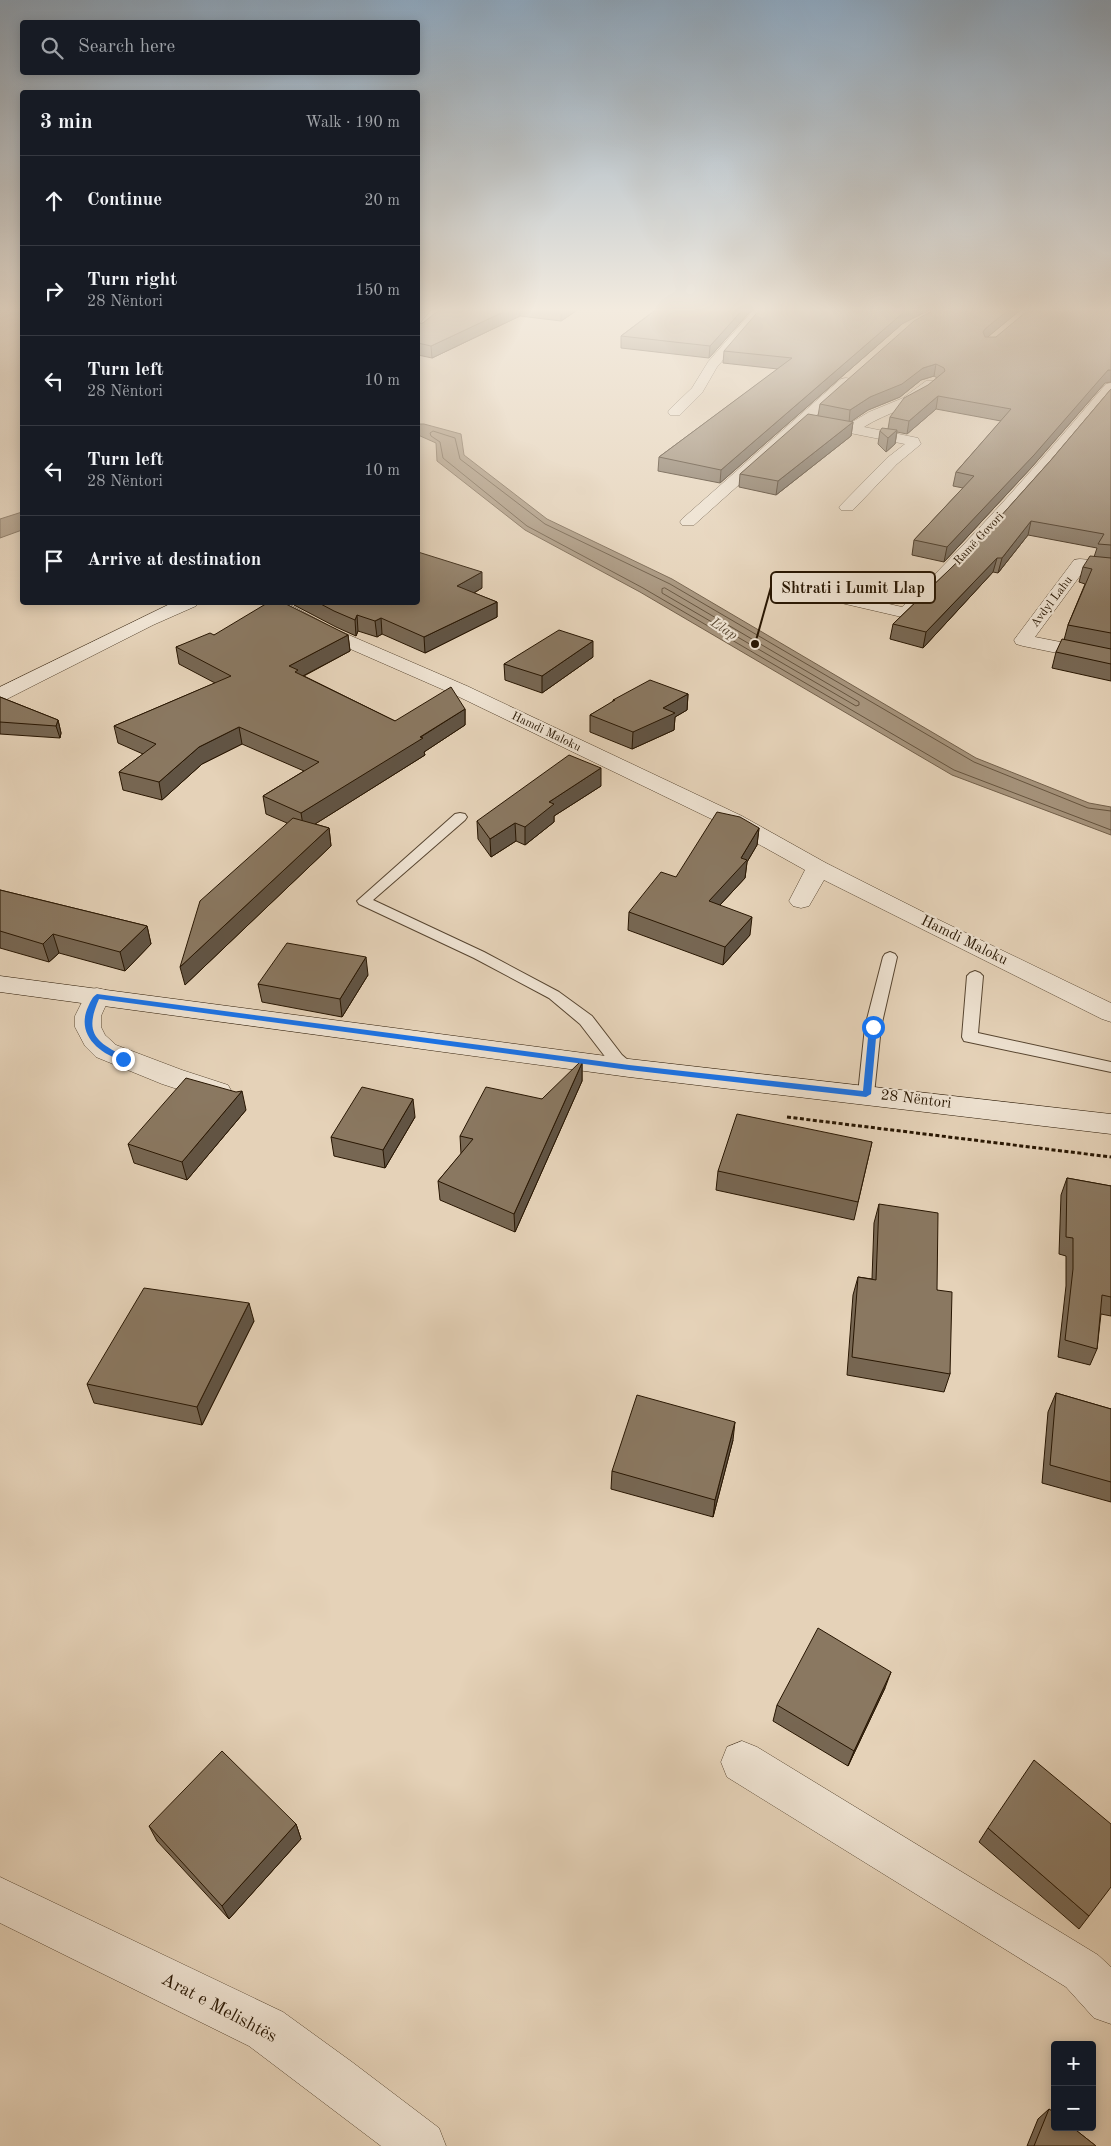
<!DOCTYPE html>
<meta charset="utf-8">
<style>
:root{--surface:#171b24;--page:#242831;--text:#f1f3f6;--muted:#9ea1a6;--line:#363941}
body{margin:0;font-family:"Old Standard TT",serif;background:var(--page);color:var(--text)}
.controls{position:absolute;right:15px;bottom:15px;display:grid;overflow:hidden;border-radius:5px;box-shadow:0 2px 12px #0003}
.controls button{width:45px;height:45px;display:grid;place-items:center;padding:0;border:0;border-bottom:1px solid var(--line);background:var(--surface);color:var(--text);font:25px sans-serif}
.stop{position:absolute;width:15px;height:15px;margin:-11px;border:4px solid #1a73e8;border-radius:50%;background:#fff}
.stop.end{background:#1a73e8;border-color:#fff;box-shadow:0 1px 5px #0008}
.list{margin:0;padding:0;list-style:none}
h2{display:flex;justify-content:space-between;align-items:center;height:65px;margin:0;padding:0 20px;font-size:21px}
h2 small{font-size:16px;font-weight:400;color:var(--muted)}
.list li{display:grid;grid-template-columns:32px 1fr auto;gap:15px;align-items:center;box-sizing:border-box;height:90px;padding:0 20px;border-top:1px solid var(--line)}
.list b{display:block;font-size:19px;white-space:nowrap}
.list p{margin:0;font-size:16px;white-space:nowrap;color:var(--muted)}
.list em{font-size:16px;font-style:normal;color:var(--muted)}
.icon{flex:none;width:28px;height:28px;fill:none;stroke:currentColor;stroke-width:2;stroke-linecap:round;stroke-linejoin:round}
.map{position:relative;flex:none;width:1111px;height:2146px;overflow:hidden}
.search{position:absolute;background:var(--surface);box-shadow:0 2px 12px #0003;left:20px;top:20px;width:400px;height:55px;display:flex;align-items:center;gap:12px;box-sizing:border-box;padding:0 18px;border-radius:5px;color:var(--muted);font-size:19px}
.panel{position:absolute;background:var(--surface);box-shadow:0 2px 12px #0003;left:20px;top:90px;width:400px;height:515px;border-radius:5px}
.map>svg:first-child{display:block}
.water{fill:#a5927a;stroke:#73604a}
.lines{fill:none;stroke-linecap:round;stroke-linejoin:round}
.shore{stroke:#66543e;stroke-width:1}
.lane-casing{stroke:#574530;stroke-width:2}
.street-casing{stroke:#574530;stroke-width:1}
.secondary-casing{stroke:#281602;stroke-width:1}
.path{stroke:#281602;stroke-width:3;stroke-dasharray:4 2.5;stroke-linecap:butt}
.lane{fill:#eee2d1;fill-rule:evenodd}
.street{fill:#eee2d1;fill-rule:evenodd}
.secondary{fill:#eee2d1;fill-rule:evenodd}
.wall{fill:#776753;stroke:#281602}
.shaded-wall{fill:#615444;stroke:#281602}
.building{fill:#8a7861;stroke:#281602}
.route{fill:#1a73e8}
.labels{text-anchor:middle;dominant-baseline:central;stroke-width:4.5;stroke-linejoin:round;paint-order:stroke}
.far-street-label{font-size:12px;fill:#281602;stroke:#eee2d1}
.far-water-label{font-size:14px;font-style:italic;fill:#5a4832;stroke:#eee2d1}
.street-label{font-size:15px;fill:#281602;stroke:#eee2d1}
.near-street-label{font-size:18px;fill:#281602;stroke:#eee2d1}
.leader{fill:none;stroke:#281602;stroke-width:2}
.callout-dot{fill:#281602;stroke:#eee2d1;stroke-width:2}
.callout{fill:#eee2d1;stroke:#281602;stroke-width:2}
.callout-label{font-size:16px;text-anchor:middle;font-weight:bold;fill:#281602}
</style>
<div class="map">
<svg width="1111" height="2146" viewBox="0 0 1111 2146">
<rect width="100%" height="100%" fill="#e5d2b8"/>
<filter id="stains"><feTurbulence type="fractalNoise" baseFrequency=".004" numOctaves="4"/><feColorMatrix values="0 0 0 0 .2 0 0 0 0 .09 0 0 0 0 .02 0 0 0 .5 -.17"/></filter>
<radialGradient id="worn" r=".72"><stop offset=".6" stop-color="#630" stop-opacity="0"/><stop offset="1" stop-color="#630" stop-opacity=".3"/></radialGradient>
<g class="water">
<polygon points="418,424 424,424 461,434 464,455 547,519 672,579 976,758 1089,803 1111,807 1111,835 952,775 640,592 525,530 437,461 436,443 418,435"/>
<polygon points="22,512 22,530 0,538 0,519"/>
</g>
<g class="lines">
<g class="shore">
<polygon points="665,588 859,702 859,705 856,706 662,593 662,589"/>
<polyline points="1111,811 1088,808 974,762 670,584 545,524 460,459 455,438 433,431 430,433 431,436 440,442 443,458 527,526 643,588 954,770 1111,830"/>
</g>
<defs>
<g id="lane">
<polygon points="460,813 465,814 467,817 465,820 373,900 484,952 559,992 592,1016 622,1055 637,1068 635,1072 629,1073 623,1072 610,1063 580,1024 549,998 474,958 359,904 357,901 455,814"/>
<polygon points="890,952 895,954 897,957 881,1027 874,1094 872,1098 866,1100 860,1098 858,1094 865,1027 883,957 885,954"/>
<polygon points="975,971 980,973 983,976 978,1033 1111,1062 1111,1072 964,1041 962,1037 967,976 970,973"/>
</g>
<g id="street">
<path d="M 434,307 L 446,307 C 439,317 430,333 418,335 L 418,326 Z"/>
<polygon points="756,307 768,307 717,367 702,393 680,415 670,415 668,412 670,409 692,388 708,362"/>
<path d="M 846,378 L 851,379 L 853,382 L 851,385 L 813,418 L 849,424 L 869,412 L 903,398 L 926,381 L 936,381 L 938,384 C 920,406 887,412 864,427 L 918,438 L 921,444 L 897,464 L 853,510 L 841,510 L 839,507 L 887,458 L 905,444 L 815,426 L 808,423 L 694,525 L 682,525 L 680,522 L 682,519 L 841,379 Z"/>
<path d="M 1111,383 L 1111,395 L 1046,473 L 971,559 L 912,617 L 906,618 L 811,596 L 805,595 L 802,591 L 805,587 L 811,586 L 902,607 C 975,536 1041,461 1106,384 Z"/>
<polygon points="1080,559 1111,562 1111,572 1085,569 1035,637 1111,652 1111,664 1023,646 1016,644 1014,640 1074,560"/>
<polygon points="174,602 198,602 196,606 153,625 7,699 0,701 0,687"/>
<polygon points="263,602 285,602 335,629 467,686 742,816 826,863 935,918 1111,1003 1111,1022 1102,1019 824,880 809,906 801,908 793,906 789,901 805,870 726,826 453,694 323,637 265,606"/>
<polygon points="97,988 106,990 110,996 101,1016 101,1027 105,1035 116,1045 182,1070 228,1085 232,1092 228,1099 218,1102 208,1099 162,1084 96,1057 85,1046 75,1027 75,1016 88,990"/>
<polygon points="742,1741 757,1747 1098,1955 1111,1967 1111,2024 1094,2018 1066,1987 727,1777 721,1762 727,1747"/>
<polygon points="0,1877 283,2012 352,2062 439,2128 446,2146 381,2146 249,2046 0,1923"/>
</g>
<polygon id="secondary" points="0,976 629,1059 1111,1114 1111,1134 629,1077 0,992"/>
</defs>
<use href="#lane" class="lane-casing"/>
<use href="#street" class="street-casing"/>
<use href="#secondary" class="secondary-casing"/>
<polyline class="path" points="787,1117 1111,1157"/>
<use href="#lane" class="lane"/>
<use href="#street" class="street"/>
<use href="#secondary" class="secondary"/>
</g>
<g class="wall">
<polygon points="447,307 582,307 561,321 520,316 432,358 418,355 418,324 423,323"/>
<polygon points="635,307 754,307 709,358 621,348 621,336 655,310"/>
<polygon points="1024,307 987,337 1105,383 1031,468 944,562 912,555 914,540 963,488 953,486 956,472 1001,421 936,409 907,434 897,432 895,444 886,452 878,444 880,431 888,429 890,417 937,378 934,376 921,380 900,397 868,410 850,422 853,422 851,436 776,495 739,487 740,474 818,416 820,404"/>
<polygon points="902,324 720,483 658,471 659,457 778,369 723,363 724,351"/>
<polygon points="1111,389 1111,681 1052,668 1056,652 1064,640 1068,625 1085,584 1079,582 1083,567 1094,557 1097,548 1028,535 998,573 993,572 923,648 890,639 893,624 975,545 1051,460"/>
<polygon points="482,588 474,593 497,602 497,617 425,653 382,634 377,637 358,631 356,636 336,627 294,605 294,602 418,602"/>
<polygon points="214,635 348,635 350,651 304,676 395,721 465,709 465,725 424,752 425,755 315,824 329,828 331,846 185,985 287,823 266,814 263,796 304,771 242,744 202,764 162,800 123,790 119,772 143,754 118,743 114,726 215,683 179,664 176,647"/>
<polygon points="593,657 542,693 505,680 504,664"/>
<polygon points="688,694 687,710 675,717 674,730 632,749 590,732 590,715 613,702 613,700"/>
<polygon points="0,697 58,720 61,733 60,738 0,734"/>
<polygon points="601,786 554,816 554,822 525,845 516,841 491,857 478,839 477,821"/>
<polygon points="759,828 757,845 747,862 745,878 720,905 750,935 723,965 628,930 629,912 676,877"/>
<polygon points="0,890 147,926 151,944 125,971 59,953 49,962 0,948"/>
<polygon points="368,975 342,1017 262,1002 258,984"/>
<polygon points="582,1063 582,1081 515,1232 440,1200 438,1181 461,1154 460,1136 542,1099"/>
<polygon points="246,1110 187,1180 134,1163 128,1144"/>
<polygon points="415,1117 385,1168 334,1156 331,1137"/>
<polygon points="872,1142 854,1220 716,1190 718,1171"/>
<polygon points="1067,1178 1111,1186 1111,1316 1101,1314 1097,1349 1090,1365 1058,1357 1066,1286 1066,1256 1059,1254 1061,1195"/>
<polygon points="879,1204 937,1290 950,1374 944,1392 847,1375 853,1295 858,1277 872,1279 874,1223"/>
<polygon points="254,1321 202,1425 94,1403 87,1384"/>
<polygon points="1056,1393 1111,1409 1111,1502 1042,1483 1048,1412"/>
<polygon points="733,1440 713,1517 611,1489 612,1471"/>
<polygon points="885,1688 848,1766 773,1721 777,1705"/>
<polygon points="296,1824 301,1839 229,1919 157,1841 149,1826"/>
<polygon points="988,1828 1089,1916 1079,1929 979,1842"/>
<polygon points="1049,2109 1096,2146 1027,2146 1038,2119"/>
</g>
<g class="shaded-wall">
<polygon points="514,307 520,307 520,316 432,358 431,346"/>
<polygon points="565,307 582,307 561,321 561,309"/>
<polygon points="745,307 754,307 709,358 710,346"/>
<polygon points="914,307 935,307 902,324 720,483 721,470 904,312"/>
<polygon points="1012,307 1024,307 983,341 983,332 985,329"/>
<polygon points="936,364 934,376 921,380 900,397 868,410 849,423 850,410 870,397 923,368"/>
<polygon points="1108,370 1111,370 1111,382 1105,383 1031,468 944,562 947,547"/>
<polygon points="938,396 936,409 907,434 909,421"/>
<polygon points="853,422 851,436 776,495 778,481"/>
<polygon points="897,430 895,444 886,452 888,438"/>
<polygon points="1031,521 1028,535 998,573 1002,558"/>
<polygon points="997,558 993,572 923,648 926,632"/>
<polygon points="482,572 482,588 458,602 457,586"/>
<polygon points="497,602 497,617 425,653 424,637"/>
<polygon points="357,615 358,631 356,636 355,620"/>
<polygon points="381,618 382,634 377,637 375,621"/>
<polygon points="348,635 350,651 299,678 289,666"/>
<polygon points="593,641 593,657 542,693 542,676"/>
<polygon points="688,694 687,710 675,717 674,730 632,749 633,732 663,708"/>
<polygon points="465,709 465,725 424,752 425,755 304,831 301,813"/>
<polygon points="58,720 61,733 60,738 56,726"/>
<polygon points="239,727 242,744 202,764 162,800 159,782 199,747"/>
<polygon points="601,768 601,786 554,816 554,822 525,845 525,827 549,802"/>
<polygon points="515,823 516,841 491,857 490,839"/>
<polygon points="329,828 331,846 185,985 180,967"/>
<polygon points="759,828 757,845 747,862 745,878 707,919 709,901 741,858"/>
<polygon points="752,917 750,935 723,965 725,947"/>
<polygon points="147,926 151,944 125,971 120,952"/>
<polygon points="53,934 59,953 49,962 43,944"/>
<polygon points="366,957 368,975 342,1017 340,999"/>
<polygon points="582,1063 582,1081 515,1232 514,1214"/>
<polygon points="242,1091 246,1110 187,1180 182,1162"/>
<polygon points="413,1099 415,1117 385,1168 383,1150"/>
<polygon points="249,1303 254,1321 202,1425 197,1407"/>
<polygon points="735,1422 733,1440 713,1517 715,1500"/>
<polygon points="891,1672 885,1688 848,1766 854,1751"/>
<polygon points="296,1824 301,1839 229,1919 222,1906"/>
</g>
<g class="building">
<polygon points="447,307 514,307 431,346 418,343 418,324 423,323 435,313"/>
<polygon points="542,307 565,307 561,309"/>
<polygon points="660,307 745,307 710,346 621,336"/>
<polygon points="762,307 914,307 904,312 721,470 659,457 792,358 724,351"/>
<polygon points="939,307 1012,307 985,329 983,332 985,337 996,337 1032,307 1111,307 1111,370 1108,370 1034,455 947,547 914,540 974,476 956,472 1011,409 938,396 909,421 890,417 904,398 928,385 945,371 944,368 936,364 923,368 902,384 870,397 850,410 820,404 914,321"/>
<polygon points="1111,389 1111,545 1098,544 1104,534 1031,521 1002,558 997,558 926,632 893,624 975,545 1051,460"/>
<polygon points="808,414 853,422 778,481 740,474"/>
<polygon points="882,428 897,430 888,438 880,431"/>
<polygon points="418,552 482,572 457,586 497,602 424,637 381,618 375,621 357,615 355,620 334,611 317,602 418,602"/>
<polygon points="1090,556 1111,558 1111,633 1068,625 1092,569 1083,567"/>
<polygon points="269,602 282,602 348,635 289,666 298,670 295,672 395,721 451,687 465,709 420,737 423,738 301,813 263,796 319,762 239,727 199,747 159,782 119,772 156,744 114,726 231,676 176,647 210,633 214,635"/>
<polygon points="559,630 593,641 542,676 504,664"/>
<polygon points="1062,639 1111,649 1111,664 1056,652"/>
<polygon points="650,680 688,694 663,708 675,713 633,732 590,715 615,700 613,700"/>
<polygon points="0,697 58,720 56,726 0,722"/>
<polygon points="569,755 601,768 549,802 554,804 525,827 515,823 490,839 477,821"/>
<polygon points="717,812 740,817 759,828 741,858 747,860 709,901 752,917 725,947 629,912 661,872 676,877"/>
<polygon points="293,818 329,828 180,967 200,901"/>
<polygon points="0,890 147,926 120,952 53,934 43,944 0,931"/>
<polygon points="287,943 366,957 340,999 258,984"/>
<polygon points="580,1062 582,1063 514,1214 438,1181 473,1139 460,1136 486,1087 542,1099"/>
<polygon points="186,1078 236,1092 242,1091 182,1162 128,1144"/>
<polygon points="362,1087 413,1099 383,1150 331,1137"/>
<polygon points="737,1114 872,1142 858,1202 718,1171"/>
<polygon points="1067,1178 1111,1186 1111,1297 1102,1295 1097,1349 1065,1340 1073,1269 1073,1238 1066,1237"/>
<polygon points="879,1204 938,1213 937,1290 952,1292 950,1374 852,1357 858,1277 876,1280"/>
<polygon points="144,1288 249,1303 197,1407 87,1384"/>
<polygon points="1056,1393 1111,1409 1111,1482 1050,1465"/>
<polygon points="637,1395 735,1422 715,1500 612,1471"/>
<polygon points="818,1628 891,1672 854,1751 777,1705"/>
<polygon points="222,1751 296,1824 222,1906 149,1826"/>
<polygon points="1034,1760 1111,1824 1111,1887 1089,1916 988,1828"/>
<polygon points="1049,2109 1055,2113 1055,2127 1072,2127 1096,2146 1034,2146"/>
</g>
<linearGradient id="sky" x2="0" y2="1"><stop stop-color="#8da6bc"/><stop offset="0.51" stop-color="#f3ebdf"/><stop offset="1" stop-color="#f3ebdf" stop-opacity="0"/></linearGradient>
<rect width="1111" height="607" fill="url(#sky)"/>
<path class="route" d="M 97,994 L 629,1065 L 863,1091 L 869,1027 L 873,1024 L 877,1027 L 871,1094 L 866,1097 L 629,1070 L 99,999 C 84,1033 95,1042 126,1057 L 126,1061 L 123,1061 C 98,1053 76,1034 88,1007 C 91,1001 92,997 97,994 Z"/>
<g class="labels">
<g class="far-street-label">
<text transform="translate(979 539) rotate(-47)">Ramë Govori</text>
<text transform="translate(1052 602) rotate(-53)">Avdyl Lahu</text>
<text transform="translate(546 732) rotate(26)">Hamdi Maloku</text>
</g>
<g class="far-water-label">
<text transform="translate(724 629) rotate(33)">Llap</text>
</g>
<g class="street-label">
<text transform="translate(964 941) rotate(26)">Hamdi Maloku</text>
<text transform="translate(916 1100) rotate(7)">28 Nëntori</text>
</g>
<g class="near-street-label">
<text transform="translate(219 2008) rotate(28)">Arat e Melishtës</text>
</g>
</g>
<path class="leader" d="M755 644L771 587"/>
<circle class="callout-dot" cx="755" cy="644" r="5"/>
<rect class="callout" x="771" y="572" width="164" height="31" rx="5"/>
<g class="callout-label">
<text x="853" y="593">Shtrati i Lumit Llap</text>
</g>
<rect width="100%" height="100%" filter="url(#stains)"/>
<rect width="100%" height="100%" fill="url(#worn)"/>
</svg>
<div class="controls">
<button>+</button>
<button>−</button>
</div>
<div class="stop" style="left:873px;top:1027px"></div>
<div class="stop end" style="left:123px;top:1059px"></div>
<div class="search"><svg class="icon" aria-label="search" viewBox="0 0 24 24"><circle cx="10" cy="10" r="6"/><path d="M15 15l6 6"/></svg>Search here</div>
<section class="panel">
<h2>3 min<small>Walk · 190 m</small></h2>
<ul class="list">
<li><svg class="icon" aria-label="ahead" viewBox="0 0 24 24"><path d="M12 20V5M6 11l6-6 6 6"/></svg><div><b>Continue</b></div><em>20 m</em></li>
<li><svg class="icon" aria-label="right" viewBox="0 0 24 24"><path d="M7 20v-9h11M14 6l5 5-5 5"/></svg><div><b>Turn right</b><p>28 Nëntori</p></div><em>150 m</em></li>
<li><svg class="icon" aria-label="left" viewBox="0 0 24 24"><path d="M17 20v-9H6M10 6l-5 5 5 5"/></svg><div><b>Turn left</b><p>28 Nëntori</p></div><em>10 m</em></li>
<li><svg class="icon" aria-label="left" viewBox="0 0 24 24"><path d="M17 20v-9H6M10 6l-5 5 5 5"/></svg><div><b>Turn left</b><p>28 Nëntori</p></div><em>10 m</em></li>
<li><svg class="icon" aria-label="arrive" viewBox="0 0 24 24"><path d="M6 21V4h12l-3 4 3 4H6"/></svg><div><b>Arrive at destination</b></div></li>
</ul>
</section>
</div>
